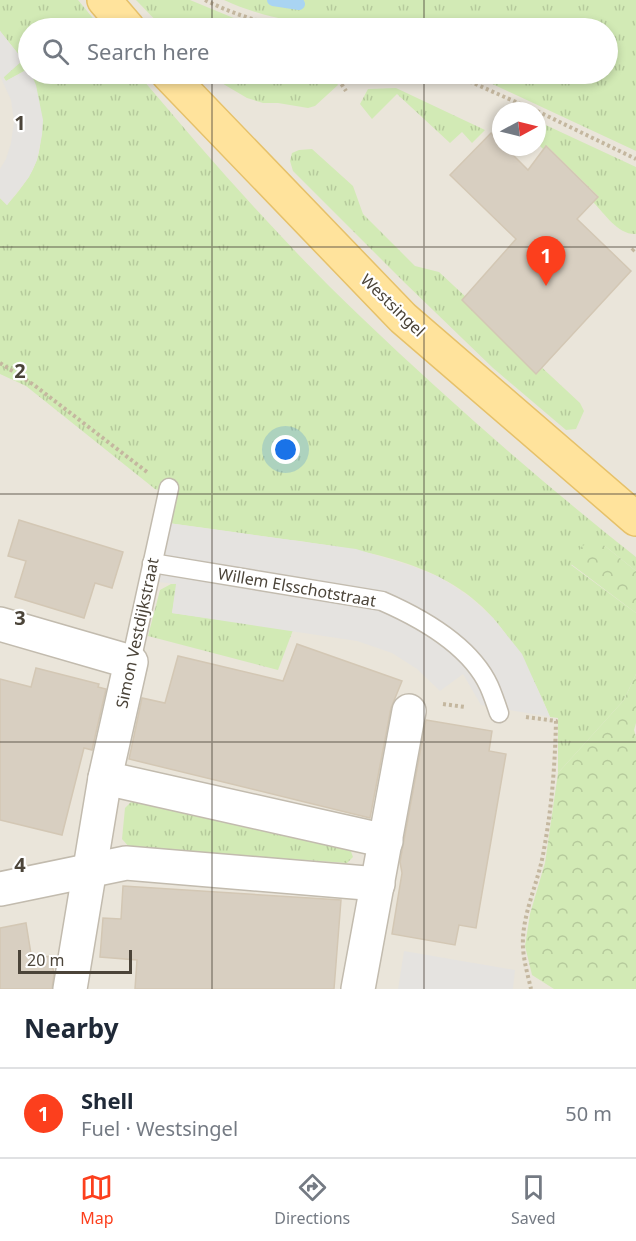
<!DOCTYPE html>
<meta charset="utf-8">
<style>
:root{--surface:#fff;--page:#f6f6f7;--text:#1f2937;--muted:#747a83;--line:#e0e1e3;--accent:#fc3f1d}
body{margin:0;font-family:"Noto Sans",sans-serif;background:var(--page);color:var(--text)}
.compass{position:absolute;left:492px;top:102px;width:54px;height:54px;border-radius:50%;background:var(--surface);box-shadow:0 3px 9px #0003;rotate:83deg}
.scale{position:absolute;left:18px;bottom:15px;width:114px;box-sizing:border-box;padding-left:6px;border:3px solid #4b4439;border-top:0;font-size:16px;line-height:21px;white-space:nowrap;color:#4b4439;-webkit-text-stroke:4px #fff;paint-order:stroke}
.you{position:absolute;left:286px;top:450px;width:21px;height:21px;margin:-15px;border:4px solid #fff;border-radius:50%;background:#1a73e8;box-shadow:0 0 0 9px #1a73e833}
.badge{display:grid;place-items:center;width:39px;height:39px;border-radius:50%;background:var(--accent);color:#fff;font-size:20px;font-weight:700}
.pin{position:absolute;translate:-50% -50px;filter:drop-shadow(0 2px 3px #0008)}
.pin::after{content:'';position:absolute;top:32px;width:21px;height:18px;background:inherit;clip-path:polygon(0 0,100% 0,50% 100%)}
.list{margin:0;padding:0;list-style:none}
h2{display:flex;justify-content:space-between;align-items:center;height:78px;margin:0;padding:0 24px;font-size:26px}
h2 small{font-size:20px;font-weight:400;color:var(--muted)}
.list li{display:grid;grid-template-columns:39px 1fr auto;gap:18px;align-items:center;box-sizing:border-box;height:90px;padding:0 24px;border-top:2px solid var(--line)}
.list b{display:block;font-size:22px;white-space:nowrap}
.list p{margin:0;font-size:20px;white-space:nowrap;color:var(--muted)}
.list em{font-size:20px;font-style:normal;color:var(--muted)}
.icon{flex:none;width:33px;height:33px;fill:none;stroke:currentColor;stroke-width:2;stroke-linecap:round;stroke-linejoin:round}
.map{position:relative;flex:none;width:636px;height:989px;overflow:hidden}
.search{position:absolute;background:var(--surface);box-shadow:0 3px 9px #0003;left:18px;right:18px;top:18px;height:66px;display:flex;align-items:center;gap:15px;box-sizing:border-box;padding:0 21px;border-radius:33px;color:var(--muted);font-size:22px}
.sheet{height:168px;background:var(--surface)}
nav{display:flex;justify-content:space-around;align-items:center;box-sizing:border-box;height:84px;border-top:2px solid var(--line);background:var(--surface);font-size:16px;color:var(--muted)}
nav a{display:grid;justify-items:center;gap:3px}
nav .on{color:var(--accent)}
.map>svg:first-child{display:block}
.residential{fill:#eae5da;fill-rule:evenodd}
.grass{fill:url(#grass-tufts)}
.forest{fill:url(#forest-crowns)}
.parking{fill:#e5e3e0}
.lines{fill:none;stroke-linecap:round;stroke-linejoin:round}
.stream{stroke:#a9d4f2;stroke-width:12}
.building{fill:#d8cfc1;stroke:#d3c7b4;stroke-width:1.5}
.lane-casing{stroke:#c2bbae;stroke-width:21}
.street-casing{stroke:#c2bbae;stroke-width:36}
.primary-casing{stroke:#e6c16a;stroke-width:36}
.path{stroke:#c4b79f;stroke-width:4;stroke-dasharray:3 3;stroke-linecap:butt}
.lane{stroke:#fff;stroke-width:18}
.street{stroke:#fff;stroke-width:33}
.primary{stroke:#ffe39c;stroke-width:33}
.grid{fill:none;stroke:#4b4439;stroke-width:1.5;stroke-opacity:0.55}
.labels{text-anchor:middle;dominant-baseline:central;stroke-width:4.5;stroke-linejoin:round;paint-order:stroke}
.street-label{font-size:16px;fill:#4b4439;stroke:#fff}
.grid-label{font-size:20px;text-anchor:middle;font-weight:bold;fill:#4b4439;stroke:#fff;stroke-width:4.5;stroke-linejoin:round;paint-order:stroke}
</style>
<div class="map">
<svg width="636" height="989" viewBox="0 0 636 989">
<defs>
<pattern id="grass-tufts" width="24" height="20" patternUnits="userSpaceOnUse" patternTransform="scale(1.5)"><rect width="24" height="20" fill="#d2eab5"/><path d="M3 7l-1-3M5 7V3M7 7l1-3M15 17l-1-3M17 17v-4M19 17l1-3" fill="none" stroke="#b6ca9c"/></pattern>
<pattern id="forest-crowns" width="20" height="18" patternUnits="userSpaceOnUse" patternTransform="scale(1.5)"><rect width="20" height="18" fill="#d2eab5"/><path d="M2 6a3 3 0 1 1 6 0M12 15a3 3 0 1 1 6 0" fill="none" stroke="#b6ca9c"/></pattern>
</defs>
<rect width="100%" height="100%" fill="#f6f3ec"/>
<path class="residential" d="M 0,0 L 636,0 L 636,989 L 0,989 ZM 28,28 L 608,28 L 608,74 L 28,74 ZM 501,111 L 537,111 L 537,147 L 501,147 Z"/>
<g class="grass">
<polygon points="0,0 78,0 101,28 28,28 28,69 6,81 3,76 23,60 0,31"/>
<polygon points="136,0 190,0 258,28 163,28"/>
<path d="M 224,0 L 636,0 L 636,151 L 471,74 L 608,74 L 608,28 C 553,28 498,28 443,28 C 370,28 293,32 224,0 Z"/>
<path d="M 31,74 L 138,74 C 209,158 282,242 362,318 C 450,402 541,482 636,557 L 636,571 L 605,546 L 571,565 L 636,613 L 636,674 L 624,700 L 558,773 L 558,718 L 550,717 C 536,683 518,647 493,618 C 441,558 351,548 276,538 C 240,533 204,528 168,523 L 174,495 L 155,489 L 26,386 L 0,374 L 0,198 L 7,205 C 36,172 45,155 39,110 C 38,97 36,86 31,74 Z"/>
<polygon points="210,74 331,74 338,85 315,106 308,108 278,103 263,103 247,98 225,85"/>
<polygon points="396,88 485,130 472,143 462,132 450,143 397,94 372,119 360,104 368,89"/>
<path d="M 537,121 L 636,167 L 636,234 C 618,235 605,214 593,202 L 598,196 L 547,146 L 544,150 L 537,143 Z"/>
<polygon points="312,149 353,186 363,214 415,266 439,272 580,403 584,411 576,429 566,430 493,368 405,283 293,171 290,161 292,153 299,150"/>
<polygon points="171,584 177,584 172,613 293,630 278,670 148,636 160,590"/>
<polygon points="132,801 350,849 353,857 347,863 130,848 122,839 125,808"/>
</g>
<g class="forest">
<polygon points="593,542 605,546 636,571 636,613 571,564 582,546"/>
<polygon points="636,674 636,723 634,730 636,737 636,989 554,989 532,975 525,946 530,914 545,863 558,773 624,700"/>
</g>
<g class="parking">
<polygon points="0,31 23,60 3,78 6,81 28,69 28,74 31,74 36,85 43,120 42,135 37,160 29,177 7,205 0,198 0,169 6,159 11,143 14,121 11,100 0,76"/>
<polygon points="168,523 356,549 411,566 439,577 470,597 493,618 522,654 550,717 481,705 463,674 440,691 417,669 392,653 357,641 172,613 176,584 158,582"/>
<polygon points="404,951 515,970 513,989 398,989"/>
</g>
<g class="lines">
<polyline class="stream" points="273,0 299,4"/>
</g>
<g class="building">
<polygon points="491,133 501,144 501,147 505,147 528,170 546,146 598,197 577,219 631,271 536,374 462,300 516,239 450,175"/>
<polygon points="19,520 123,552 112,588 95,583 84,618 15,597 26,561 8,556"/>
<polygon points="297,644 402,681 391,708 370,818 129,759 142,698 165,703 178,656 283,681"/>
<polygon points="36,668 99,684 98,687 106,689 92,750 84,748 62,835 0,820 0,679 31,687"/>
<polygon points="426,720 492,731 489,751 506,754 476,928 459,925 455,945 392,934 402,873 400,862"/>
<polygon points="123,886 341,900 334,989 135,989 137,960 100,957 103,918 121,919"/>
<polygon points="26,923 32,960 50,956 54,973 52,989 0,989 0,928"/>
</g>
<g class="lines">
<defs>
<g id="lane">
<path d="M 152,563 L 382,601 C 421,618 470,645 489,686 C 493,695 496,704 499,713"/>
<polyline points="131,662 169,488"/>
</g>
<g id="street">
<polyline points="0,624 131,662 105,778 70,989"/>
<polyline points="105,778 386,841"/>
<polyline points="0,889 126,863 378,884"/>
<polyline points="358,989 409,711"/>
</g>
<g id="primary">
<polyline points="104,0 128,28"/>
<polyline points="168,74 403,318 636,519"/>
</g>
</defs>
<use href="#lane" class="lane-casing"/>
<use href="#street" class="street-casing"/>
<use href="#primary" class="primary-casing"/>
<g class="path">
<path d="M 205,0 C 235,15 266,25 299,28"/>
<polyline points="335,74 346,91"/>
<polyline points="453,74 536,111"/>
<polyline points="537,111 636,159"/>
<polyline points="632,251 636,247"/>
<polyline points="0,363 34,385 147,472"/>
<polyline points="443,704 465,707"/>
<path d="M 526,717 L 556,721 C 555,764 552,806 544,849 C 539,882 521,915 523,948 C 524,962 528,976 531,989"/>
</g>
<use href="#lane" class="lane"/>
<use href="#street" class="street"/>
<use href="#primary" class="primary"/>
</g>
<path class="grid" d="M 212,0 L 212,28M 424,0 L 424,28M 212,74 L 212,989M 424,74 L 424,989M 0,247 L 636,247M 0,494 L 636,494M 0,742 L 636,742"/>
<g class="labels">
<g class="street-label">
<text transform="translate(393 305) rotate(44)">Westsingel</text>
<text transform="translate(297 587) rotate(10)">Willem Elsschotstraat</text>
<text transform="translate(137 633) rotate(-78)">Simon Vestdijkstraat</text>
</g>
</g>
<g class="grid-label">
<text x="20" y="130">1</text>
<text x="20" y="378">2</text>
<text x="20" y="625">3</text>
<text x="20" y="872">4</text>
</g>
</svg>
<svg class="compass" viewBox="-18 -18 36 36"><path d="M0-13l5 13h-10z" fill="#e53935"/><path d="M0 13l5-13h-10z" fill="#747a83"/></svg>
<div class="scale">20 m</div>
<div class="you"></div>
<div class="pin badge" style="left:546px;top:286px">1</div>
<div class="search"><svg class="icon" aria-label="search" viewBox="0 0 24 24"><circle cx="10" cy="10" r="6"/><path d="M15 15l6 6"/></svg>Search here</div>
</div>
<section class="sheet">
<h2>Nearby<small></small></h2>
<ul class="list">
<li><span class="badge">1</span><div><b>Shell</b><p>Fuel · Westsingel</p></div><em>50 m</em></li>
</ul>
</section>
<nav>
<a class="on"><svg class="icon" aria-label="map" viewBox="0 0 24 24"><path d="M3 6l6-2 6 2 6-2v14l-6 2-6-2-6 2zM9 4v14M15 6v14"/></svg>Map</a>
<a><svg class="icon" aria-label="directions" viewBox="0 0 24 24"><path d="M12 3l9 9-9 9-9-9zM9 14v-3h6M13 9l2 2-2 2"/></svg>Directions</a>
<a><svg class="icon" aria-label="saved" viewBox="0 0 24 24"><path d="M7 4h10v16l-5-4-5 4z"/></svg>Saved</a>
</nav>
